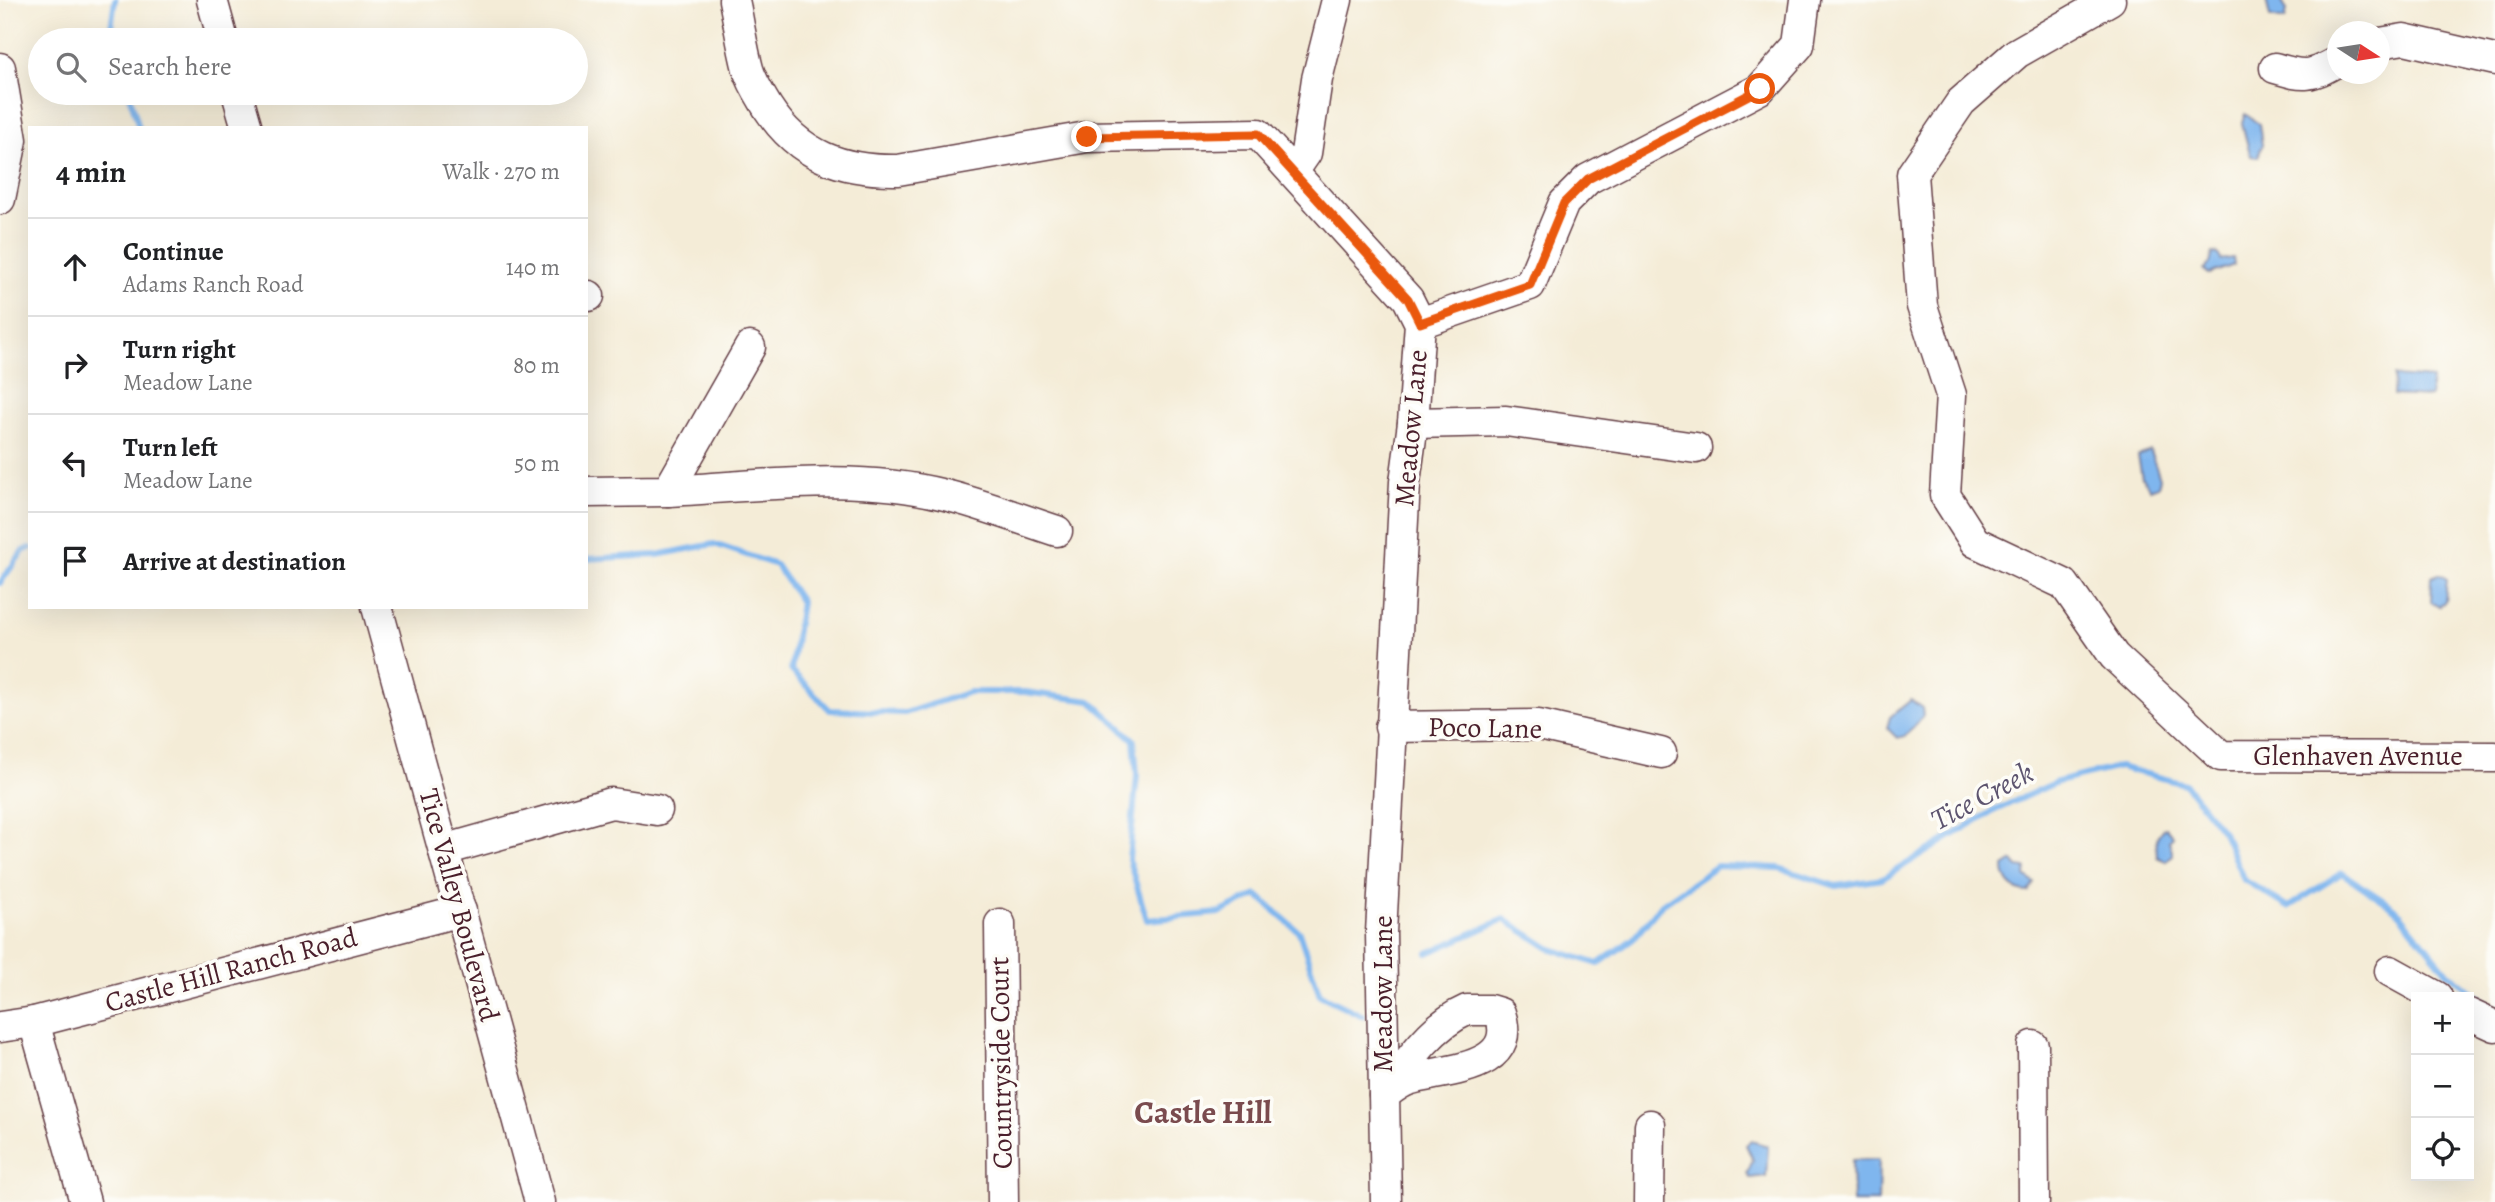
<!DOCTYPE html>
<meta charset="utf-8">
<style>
:root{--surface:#fff;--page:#f2f2f2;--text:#202124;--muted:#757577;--line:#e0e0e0}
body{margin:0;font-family:Alegreya,serif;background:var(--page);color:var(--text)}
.controls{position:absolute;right:21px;bottom:21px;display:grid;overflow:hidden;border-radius:0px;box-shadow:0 7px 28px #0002}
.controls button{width:63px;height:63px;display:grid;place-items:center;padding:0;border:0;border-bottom:2px solid var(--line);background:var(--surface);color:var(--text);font:35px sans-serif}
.compass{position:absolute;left:2327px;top:21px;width:63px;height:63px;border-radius:50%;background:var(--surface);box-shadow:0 7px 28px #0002;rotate:102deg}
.stop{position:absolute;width:21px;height:21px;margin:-16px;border:5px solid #ea580c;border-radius:50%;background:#fff}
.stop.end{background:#ea580c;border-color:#fff;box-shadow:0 2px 7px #0008}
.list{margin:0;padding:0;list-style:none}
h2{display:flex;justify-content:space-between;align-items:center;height:91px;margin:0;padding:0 28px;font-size:30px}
h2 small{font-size:23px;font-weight:400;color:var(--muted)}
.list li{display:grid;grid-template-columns:46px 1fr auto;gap:21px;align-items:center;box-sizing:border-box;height:98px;padding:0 28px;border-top:2px solid var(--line)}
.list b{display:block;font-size:26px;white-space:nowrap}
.list p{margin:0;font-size:23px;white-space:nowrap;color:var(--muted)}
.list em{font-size:23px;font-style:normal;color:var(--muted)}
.icon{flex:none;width:38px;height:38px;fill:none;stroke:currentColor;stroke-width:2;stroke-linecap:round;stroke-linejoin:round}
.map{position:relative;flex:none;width:2495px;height:1202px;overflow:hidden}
.search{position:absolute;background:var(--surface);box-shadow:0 7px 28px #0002;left:28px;top:28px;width:560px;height:77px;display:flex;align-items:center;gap:18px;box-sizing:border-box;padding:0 24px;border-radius:38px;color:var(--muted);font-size:26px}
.panel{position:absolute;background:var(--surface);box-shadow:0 7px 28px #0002;left:28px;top:126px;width:560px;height:483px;border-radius:0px}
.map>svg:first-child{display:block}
.water{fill:#7fb6ee;stroke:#646a8c;stroke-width:2}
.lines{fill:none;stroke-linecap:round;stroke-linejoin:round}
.stream{stroke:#7fb6ee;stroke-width:6}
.minor-casing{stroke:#643e45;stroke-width:33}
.minor{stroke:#fff;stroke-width:30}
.route{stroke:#ea580c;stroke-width:9}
.labels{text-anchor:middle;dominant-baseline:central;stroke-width:7;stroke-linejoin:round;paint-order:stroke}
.street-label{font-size:28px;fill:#4a1f2b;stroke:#fdfcf7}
.water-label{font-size:30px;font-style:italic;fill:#5d546f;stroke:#fdfcf7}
.quarter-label{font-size:32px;font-weight:bold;fill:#7a4b4e;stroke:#fdfcf7}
</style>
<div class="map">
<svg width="2495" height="1202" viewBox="0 0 2495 1202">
<rect width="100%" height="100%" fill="#fdfcf7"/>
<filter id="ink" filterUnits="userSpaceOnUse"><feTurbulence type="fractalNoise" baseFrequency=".0143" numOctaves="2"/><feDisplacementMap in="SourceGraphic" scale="14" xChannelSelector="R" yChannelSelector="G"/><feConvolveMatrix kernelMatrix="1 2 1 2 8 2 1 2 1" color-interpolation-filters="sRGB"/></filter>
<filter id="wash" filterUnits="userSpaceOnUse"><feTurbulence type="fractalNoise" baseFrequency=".00686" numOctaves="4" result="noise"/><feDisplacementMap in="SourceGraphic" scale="28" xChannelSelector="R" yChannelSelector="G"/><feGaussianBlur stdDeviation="1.57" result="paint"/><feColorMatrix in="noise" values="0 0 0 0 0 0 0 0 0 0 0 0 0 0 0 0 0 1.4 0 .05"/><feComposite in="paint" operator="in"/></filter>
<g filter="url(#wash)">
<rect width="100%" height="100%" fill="#f4ecd7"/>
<g class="water">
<polygon points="2266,0 2281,0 2287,11 2285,20 2270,17"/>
<path d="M 2245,114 L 2259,124 L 2262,145 L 2258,157 L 2251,156 C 2250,154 2243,127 2242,123 Z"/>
<polygon points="2213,253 2218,254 2221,260 2233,258 2234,265 2209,274 2204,270 2210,263"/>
<polygon points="2394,376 2432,379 2430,397 2393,395"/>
<polygon points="2150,451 2160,478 2158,486 2150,489 2142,478 2138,456"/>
<polygon points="2438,574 2447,579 2445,602 2439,607 2431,602 2432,577"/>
<polygon points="1911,700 1922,708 1923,716 1905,736 1897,738 1887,728 1890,717"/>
<path d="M 2165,827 L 2173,836 L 2169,841 L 2173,855 L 2166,861 L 2157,857 C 2156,844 2155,835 2165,827 Z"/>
<path d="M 2013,861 L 2018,867 L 2026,868 L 2025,876 L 2034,883 L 2028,892 C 2013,892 2004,881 2004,867 Z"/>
<polygon points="1751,1141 1768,1146 1766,1176 1750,1178 1747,1174 1753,1160 1746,1145"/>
<polygon points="1879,1159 1878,1202 1853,1202 1852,1160"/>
</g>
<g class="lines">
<g class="stream">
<polyline points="114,40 111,28 115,0"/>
<polyline points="129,93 139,128"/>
<polyline points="586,559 657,555 714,544 776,565 801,602 791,670 830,710 905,713 969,692 1025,692 1091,701 1134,740 1137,775 1129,860 1147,920 1219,913 1257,895 1299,932 1320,995 1363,1016"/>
<polyline points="0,583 23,551 30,548"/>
<polyline points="1428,953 1504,919 1549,948 1598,964 1633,939 1662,904 1717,866 1779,868 1836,886 1882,879 1989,813 2057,782 2119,767 2185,784 2223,832 2244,880 2288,907 2342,873 2396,909 2447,972 2495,1010"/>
</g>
</g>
</g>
<g filter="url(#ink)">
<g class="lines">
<defs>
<g id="minor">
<polyline points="212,0 223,40"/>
<path d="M 734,0 C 739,23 742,47 748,69 C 752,83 761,96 768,108 C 799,156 843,171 898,170 L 1087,137 L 1258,134 L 1408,299 L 1420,323 L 1413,423 L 1405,482 L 1381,933 L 1386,1202"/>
<polyline points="2110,0 2017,53 1961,102 1912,174 1922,306 1951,395 1945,495 1975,542 2064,584 2114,656 2221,756 2495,757"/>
<polyline points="2380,43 2404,39 2495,60"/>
<polyline points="0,68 12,140 0,199"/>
<path d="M 2275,68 C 2305,77 2310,77 2338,61"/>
<polyline points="237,93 247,128"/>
<polyline points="1293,172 1306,153 1317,79 1337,0"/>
<polyline points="586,296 589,296"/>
<polyline points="1420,323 1530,285 1564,203 1588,179 1760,89 1799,45 1805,0"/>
<polyline points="1413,423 1506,421 1696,448"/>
<path d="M 668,491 C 759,486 855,472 945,495 C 982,504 1020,519 1057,531"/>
<polyline points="586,492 668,491 750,347"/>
<polyline points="377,607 540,1202"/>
<polyline points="1390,727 1539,725 1661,753"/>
<polyline points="444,850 611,803 657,810"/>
<polyline points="1000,924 1003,1202"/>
<polyline points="2390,971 2437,997"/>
<path d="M 1467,1010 L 1490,1010 L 1500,1013 C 1520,1071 1442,1069 1408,1080 C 1399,1083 1391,1090 1384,1095 C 1407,1063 1430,1026 1467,1010 Z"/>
<polyline points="2469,1014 2495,1026"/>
<polyline points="34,1022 85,1202"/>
<polyline points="0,1027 34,1022 461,911"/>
<polyline points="2033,1046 2034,1202"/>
<polyline points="1649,1202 1650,1125"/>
</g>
</defs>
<use href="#minor" class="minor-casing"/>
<use href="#minor" class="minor"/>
</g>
</g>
<g class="lines" filter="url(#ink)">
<polyline class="route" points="1087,137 1258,134 1408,299 1420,323 1530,285 1564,203 1588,179 1760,89"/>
</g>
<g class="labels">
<g class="street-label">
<text transform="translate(1411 428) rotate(-85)">Meadow Lane</text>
<text transform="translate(1485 728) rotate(1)">Poco Lane</text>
<text x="2358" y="756">Glenhaven Avenue</text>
<text transform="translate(459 905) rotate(75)">Tice Valley Boulevard</text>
<text transform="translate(231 970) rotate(-15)">Castle Hill Ranch Road</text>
<text transform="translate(1383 994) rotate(-90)">Meadow Lane</text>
<text transform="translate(1001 1063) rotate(-91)">Countryside Court</text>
</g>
<g class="water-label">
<text transform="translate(1982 796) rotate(-28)">Tice Creek</text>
</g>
<g class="quarter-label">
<text x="1203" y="1112">Castle Hill</text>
</g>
</g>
</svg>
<div class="controls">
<button>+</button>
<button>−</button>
<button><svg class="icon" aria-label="locate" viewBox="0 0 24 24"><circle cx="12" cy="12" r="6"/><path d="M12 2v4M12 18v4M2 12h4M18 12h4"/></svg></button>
</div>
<svg class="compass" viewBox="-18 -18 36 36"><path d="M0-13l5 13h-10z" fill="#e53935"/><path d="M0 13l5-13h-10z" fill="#757577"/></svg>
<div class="stop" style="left:1760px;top:89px"></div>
<div class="stop end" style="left:1087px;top:137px"></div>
<div class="search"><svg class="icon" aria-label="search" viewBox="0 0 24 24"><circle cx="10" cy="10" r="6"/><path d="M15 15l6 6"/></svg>Search here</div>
<section class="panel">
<h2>4 min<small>Walk · 270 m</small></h2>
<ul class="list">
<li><svg class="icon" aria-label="ahead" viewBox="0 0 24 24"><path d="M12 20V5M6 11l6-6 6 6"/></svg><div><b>Continue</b><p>Adams Ranch Road</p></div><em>140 m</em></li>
<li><svg class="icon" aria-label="right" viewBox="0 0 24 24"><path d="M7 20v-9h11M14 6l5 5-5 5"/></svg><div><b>Turn right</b><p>Meadow Lane</p></div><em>80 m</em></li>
<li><svg class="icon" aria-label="left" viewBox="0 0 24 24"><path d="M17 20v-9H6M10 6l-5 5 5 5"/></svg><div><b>Turn left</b><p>Meadow Lane</p></div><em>50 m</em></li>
<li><svg class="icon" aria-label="arrive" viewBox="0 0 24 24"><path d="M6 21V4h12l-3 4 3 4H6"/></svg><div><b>Arrive at destination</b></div></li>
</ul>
</section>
</div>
